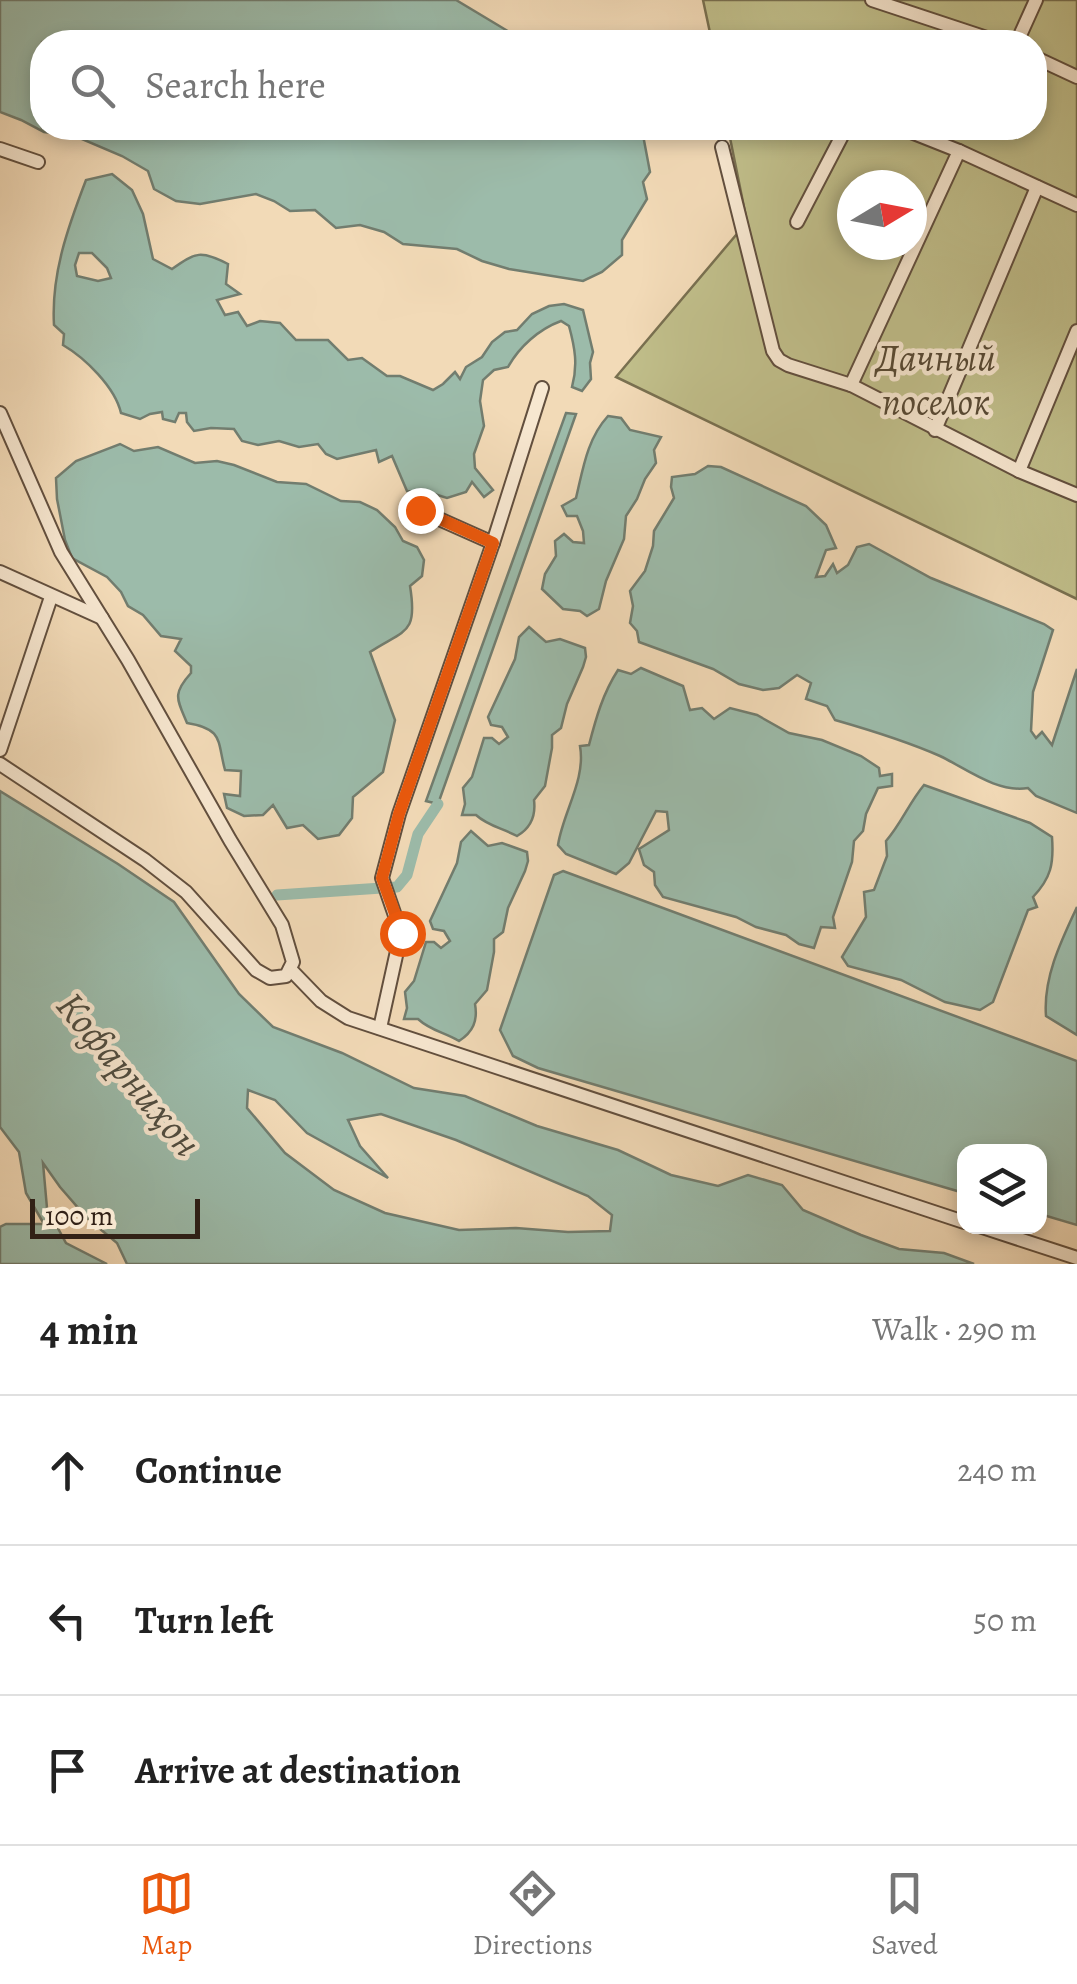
<!DOCTYPE html>
<meta charset="utf-8">
<style>
:root{--surface:#fff;--page:#f2f2f2;--text:#222;--muted:#767676;--line:#e0e0e0;--accent:#ea580c}
body{margin:0;font-family:Alegreya,serif;background:var(--page);color:var(--text)}
.controls{position:absolute;right:30px;bottom:30px;display:grid;overflow:hidden;border-radius:20px;box-shadow:0 5px 15px #0003}
.controls button{width:90px;height:90px;display:grid;place-items:center;padding:0;border:0;border-bottom:2px solid var(--line);background:var(--surface);color:var(--text);font:50px sans-serif}
.compass{position:absolute;left:837px;top:170px;width:90px;height:90px;border-radius:50%;background:var(--surface);box-shadow:0 5px 15px #0003;rotate:80deg}
.scale{position:absolute;left:30px;bottom:25px;width:170px;box-sizing:border-box;padding-left:10px;border:5px solid #322116;border-top:0;font-size:28px;line-height:35px;white-space:nowrap;color:#322116;-webkit-text-stroke:8px #f7e7d0;paint-order:stroke}
.stop{position:absolute;width:30px;height:30px;margin:-22px;border:8px solid #ea580c;border-radius:50%;background:#fff}
.stop.end{background:#ea580c;border-color:#fff;box-shadow:0 2px 10px #0008}
.list{margin:0;padding:0;list-style:none}
h2{display:flex;justify-content:space-between;align-items:center;height:130px;margin:0;padding:0 40px;font-size:42px}
h2 small{font-size:32px;font-weight:400;color:var(--muted)}
.list li{display:grid;grid-template-columns:65px 1fr auto;gap:30px;align-items:center;box-sizing:border-box;height:150px;padding:0 40px;border-top:2px solid var(--line)}
.list b{display:block;font-size:38px;white-space:nowrap}
.list em{font-size:32px;font-style:normal;color:var(--muted)}
.icon{flex:none;width:55px;height:55px;fill:none;stroke:currentColor;stroke-width:2;stroke-linecap:round;stroke-linejoin:round}
.map{position:relative;flex:none;width:1077px;height:1264px;overflow:hidden}
.search{position:absolute;background:var(--surface);box-shadow:0 5px 15px #0003;left:30px;right:30px;top:30px;height:110px;display:flex;align-items:center;gap:25px;box-sizing:border-box;padding:0 35px;border-radius:40px;color:var(--muted);font-size:38px}
.sheet{height:580px;background:var(--surface)}
nav{display:flex;justify-content:space-around;align-items:center;box-sizing:border-box;height:140px;border-top:2px solid var(--line);background:var(--surface);font-size:28px;color:var(--muted)}
nav a{display:grid;justify-items:center;gap:5px}
nav .on{color:var(--accent)}
.map>svg:first-child{display:block}
.green{fill:#c0be8a;stroke:#797050;stroke-width:2.5;fill-rule:evenodd}
.water{fill:#9cbbaa;stroke:#727d6f;stroke-width:2.5;fill-rule:evenodd}
.lines{fill:none;stroke-linecap:round;stroke-linejoin:round}
.canal{stroke:#9cbbaa;stroke-width:11}
.minor-casing{stroke:#624f3e;stroke-width:16}
.minor{stroke:#f7e7d0;stroke-width:12}
.route{stroke:#ea580c;stroke-width:12}
.labels{text-anchor:middle;dominant-baseline:central;stroke-width:9;stroke-linejoin:round;paint-order:stroke}
.park-label{font-size:38px;font-style:italic;fill:#564833;stroke:#f7e7d0}
.water-label{font-size:40px;font-style:italic;fill:#524f42;stroke:#f7e7d0}
</style>
<div class="map">
<svg width="1077" height="1264" viewBox="0 0 1077 1264">
<rect width="100%" height="100%" fill="#f2dab7"/>
<filter id="stains"><feTurbulence type="fractalNoise" baseFrequency=".002" numOctaves="4"/><feColorMatrix values="0 0 0 0 .2 0 0 0 0 .09 0 0 0 0 .02 0 0 0 .5 -.17"/></filter>
<radialGradient id="worn" r=".72"><stop offset=".6" stop-color="#630" stop-opacity="0"/><stop offset="1" stop-color="#630" stop-opacity=".3"/></radialGradient>
<path class="green" d="M 703,0 L 1077,0 L 1077,599 L 616,377 L 747,222 L 728,128 L 1034,128 L 1034,42 L 712,42 ZM 852,185 L 912,185 L 912,245 L 852,245 Z"/>
<g class="water">
<polygon points="0,0 456,0 526,42 42,42 42,128 640,128 643,135 650,172 643,182 647,199 622,240 622,255 602,272 583,281 509,269 482,261 457,249 403,244 384,232 360,225 336,228 315,210 290,211 274,201 256,194 200,204 176,201 154,189 148,171 122,156 75,136 44,132 21,120 0,112"/>
<path d="M 112,174 L 132,190 L 143,214 L 153,259 L 172,269 C 196,252 201,250 228,264 L 226,284 L 240,294 L 217,300 L 225,315 L 238,312 L 247,326 L 260,321 L 280,323 L 296,340 L 328,340 L 348,360 L 362,358 L 387,376 L 400,376 L 433,390 L 443,384 L 455,372 L 460,379 L 466,367 L 482,357 L 492,342 L 505,332 L 517,330 L 532,314 L 549,306 L 564,304 L 583,310 L 593,352 L 590,363 L 591,379 L 582,391 L 572,387 C 578,365 575,348 569,326 L 561,321 C 539,329 519,347 508,367 L 494,370 L 483,380 L 480,401 L 484,426 L 474,454 L 475,468 L 493,490 L 484,497 L 472,482 L 466,492 L 447,498 L 428,492 L 407,491 L 392,456 L 379,462 L 376,450 L 337,459 L 326,454 L 318,444 L 299,447 L 279,441 L 258,445 L 242,441 L 234,429 L 211,428 L 194,431 L 187,422 L 186,413 L 179,413 L 175,422 L 163,419 L 162,412 L 150,414 L 140,419 L 121,413 C 115,387 85,358 63,345 L 64,334 L 54,325 C 51,274 68,227 86,180 ZM 79,253 L 92,253 L 107,268 L 111,278 L 98,281 L 77,276 L 75,265 Z"/>
<polygon points="566,413 576,414 438,804 426,801"/>
<path d="M 608,416 L 621,418 L 630,430 L 661,437 L 654,450 L 656,463 L 645,479 L 637,499 L 626,516 L 624,539 L 606,581 L 599,609 L 587,616 L 580,611 L 563,609 L 542,589 L 545,574 L 556,556 L 555,541 L 564,534 L 573,542 L 584,543 L 583,531 L 577,516 L 567,516 L 562,506 L 576,498 C 583,469 587,439 608,416 Z"/>
<path d="M 120,444 L 134,451 L 158,447 L 195,463 L 217,461 L 234,465 L 277,482 L 306,484 L 341,501 L 360,502 L 377,510 L 395,527 L 403,541 L 417,547 L 424,560 L 422,576 L 410,586 C 418,635 405,629 370,652 L 395,720 L 383,772 L 353,797 L 352,818 L 339,835 L 318,839 L 303,825 L 287,828 L 273,805 L 263,815 L 244,816 L 227,808 L 224,794 L 240,796 L 241,771 L 225,770 C 217,741 224,729 187,723 C 177,699 172,694 191,673 L 191,666 L 175,651 L 181,639 L 161,636 L 143,615 L 128,606 L 121,592 L 107,577 L 72,558 L 65,540 L 57,499 L 56,478 L 76,461 Z"/>
<path d="M 708,466 L 721,467 L 806,506 L 826,525 L 836,548 L 826,550 L 816,577 L 825,576 L 833,564 L 837,573 L 848,565 L 857,547 L 869,544 L 931,578 L 1044,624 L 1053,630 L 1033,692 L 1031,731 L 1036,738 L 1042,732 L 1052,745 L 1077,669 L 1077,813 L 1036,796 L 1028,788 C 997,793 967,769 940,756 C 906,741 870,730 835,720 L 827,706 L 806,699 L 811,683 L 797,675 L 779,688 L 763,690 L 739,684 L 713,669 L 639,642 L 637,631 L 630,623 L 633,606 L 630,591 L 645,571 L 653,546 L 654,531 L 674,498 L 671,487 L 672,477 L 695,474 Z"/>
<path d="M 529,627 L 546,642 L 560,639 L 585,648 L 586,657 L 583,667 L 567,704 L 561,728 L 552,735 L 552,748 L 545,786 L 534,800 C 536,816 531,828 517,836 C 502,828 488,826 476,815 L 462,815 L 465,804 L 463,788 L 472,777 L 484,738 L 492,738 L 499,744 L 508,737 L 502,727 L 491,725 L 488,717 L 515,659 L 519,637 Z"/>
<path d="M 641,668 L 683,686 L 690,710 L 702,708 L 714,719 L 730,708 L 757,715 L 789,733 L 822,740 L 861,756 L 879,768 L 880,776 L 892,774 L 892,786 L 878,788 L 866,814 L 863,831 L 854,841 L 852,862 L 833,917 L 835,928 L 821,927 L 814,948 L 799,944 L 786,935 L 756,927 L 736,917 L 663,897 L 655,885 L 654,872 L 644,865 L 639,849 L 669,830 L 667,812 L 656,811 L 629,863 L 616,874 L 566,854 L 558,845 C 563,812 586,780 580,746 L 589,745 C 596,718 603,693 618,670 L 631,674 Z"/>
<path d="M 924,785 L 1030,823 L 1052,837 C 1054,864 1051,878 1033,897 L 1037,907 L 1028,910 L 993,1002 L 980,1010 L 945,1002 L 901,980 L 848,966 L 842,957 L 866,917 L 864,892 L 874,890 L 887,856 L 886,841 C 901,824 909,803 924,785 Z"/>
<path d="M 0,791 L 118,864 L 174,902 L 239,994 L 273,1027 L 342,1053 L 414,1088 L 465,1096 L 537,1126 L 618,1150 L 671,1175 L 718,1186 L 748,1175 L 782,1185 L 803,1210 L 861,1235 L 899,1249 L 944,1253 L 974,1264 L 127,1264 L 117,1243 L 87,1218 L 60,1187 L 43,1163 L 47,1208 L 66,1243 L 107,1264 L 0,1264 L 0,1227 L 6,1224 L 44,1224 L 26,1193 L 19,1152 L 0,1127 ZM 248,1090 L 275,1100 L 307,1133 L 388,1178 L 360,1146 L 348,1120 L 381,1114 L 456,1140 L 588,1196 L 612,1215 L 610,1231 L 568,1232 L 516,1228 L 459,1230 L 385,1213 L 334,1190 L 285,1153 L 247,1108 Z"/>
<path d="M 471,831 L 488,846 L 502,843 L 527,852 L 528,861 L 525,871 L 508,908 L 503,932 L 494,939 L 494,952 L 487,990 L 475,1004 C 478,1021 473,1032 459,1041 C 444,1032 431,1031 418,1019 L 404,1019 L 407,1008 L 405,992 L 414,981 L 426,942 L 434,942 L 441,948 L 450,941 L 444,931 L 433,929 L 430,921 L 457,863 L 461,842 Z"/>
<polygon points="563,871 1077,1061 1077,1225 1040,1214 1040,1152 964,1152 964,1193 538,1068 513,1056 500,1030 554,875"/>
<path d="M 1077,907 L 1077,1035 L 1046,1016 C 1043,978 1061,941 1077,907 Z"/>
</g>
<g class="lines">
<polyline class="canal" points="277,895 397,887 407,875 418,834 438,804"/>
<defs>
<g id="minor">
<polyline points="872,0 999,42"/>
<polyline points="1017,42 1036,0"/>
<polyline points="1034,57 1077,77"/>
<polyline points="901,128 959,151 1077,205"/>
<polyline points="722,147 773,351 779,360 788,365 851,385 1019,471 1077,331"/>
<polyline points="0,149 38,162"/>
<polyline points="797,222 846,128"/>
<polyline points="851,385 959,151"/>
<polyline points="0,413 61,552 128,660 230,840 282,925 293,962 286,976 270,978 256,970 186,892 145,860 0,764"/>
<polyline points="935,430 1037,187"/>
<polyline points="1019,471 1077,495"/>
<polyline points="421,511 493,543"/>
<polyline points="0,572 102,618"/>
<polyline points="0,750 51,597"/>
<polyline points="290,969 321,1001 348,1018 964,1222"/>
<polyline points="380,1028 401,933 382,878 399,814 493,543 542,388"/>
<polyline points="979,1226 1077,1258"/>
</g>
</defs>
<use href="#minor" class="minor-casing"/>
<use href="#minor" class="minor"/>
</g>
<g class="lines">
<polyline class="route" points="402,933 382,878 399,814 493,543 420,510"/>
</g>
<g class="labels">
<g class="park-label">
<text x="936" y="358">Дачный<tspan x="936" dy="44">поселок</tspan></text>
</g>
<g class="water-label">
<text transform="translate(129 1074) rotate(50)">Кофарниҳон</text>
</g>
</g>
<rect width="100%" height="100%" filter="url(#stains)"/>
<rect width="100%" height="100%" fill="url(#worn)"/>
</svg>
<div class="controls">
<button><svg class="icon" aria-label="layers" viewBox="0 0 24 24"><path d="M12 4l9 5-9 5-9-5zM3 14l9 5 9-5"/></svg></button>
</div>
<svg class="compass" viewBox="-18 -18 36 36"><path d="M0-13l5 13h-10z" fill="#e53935"/><path d="M0 13l5-13h-10z" fill="#767676"/></svg>
<div class="scale">100 m</div>
<div class="stop" style="left:402px;top:933px"></div>
<div class="stop end" style="left:420px;top:510px"></div>
<div class="search"><svg class="icon" aria-label="search" viewBox="0 0 24 24"><circle cx="10" cy="10" r="6"/><path d="M15 15l6 6"/></svg>Search here</div>
</div>
<section class="sheet">
<h2>4 min<small>Walk · 290 m</small></h2>
<ul class="list">
<li><svg class="icon" aria-label="ahead" viewBox="0 0 24 24"><path d="M12 20V5M6 11l6-6 6 6"/></svg><div><b>Continue</b></div><em>240 m</em></li>
<li><svg class="icon" aria-label="left" viewBox="0 0 24 24"><path d="M17 20v-9H6M10 6l-5 5 5 5"/></svg><div><b>Turn left</b></div><em>50 m</em></li>
<li><svg class="icon" aria-label="arrive" viewBox="0 0 24 24"><path d="M6 21V4h12l-3 4 3 4H6"/></svg><div><b>Arrive at destination</b></div></li>
</ul>
</section>
<nav>
<a class="on"><svg class="icon" aria-label="map" viewBox="0 0 24 24"><path d="M3 6l6-2 6 2 6-2v14l-6 2-6-2-6 2zM9 4v14M15 6v14"/></svg>Map</a>
<a><svg class="icon" aria-label="directions" viewBox="0 0 24 24"><path d="M12 3l9 9-9 9-9-9zM9 14v-3h6M13 9l2 2-2 2"/></svg>Directions</a>
<a><svg class="icon" aria-label="saved" viewBox="0 0 24 24"><path d="M7 4h10v16l-5-4-5 4z"/></svg>Saved</a>
</nav>
